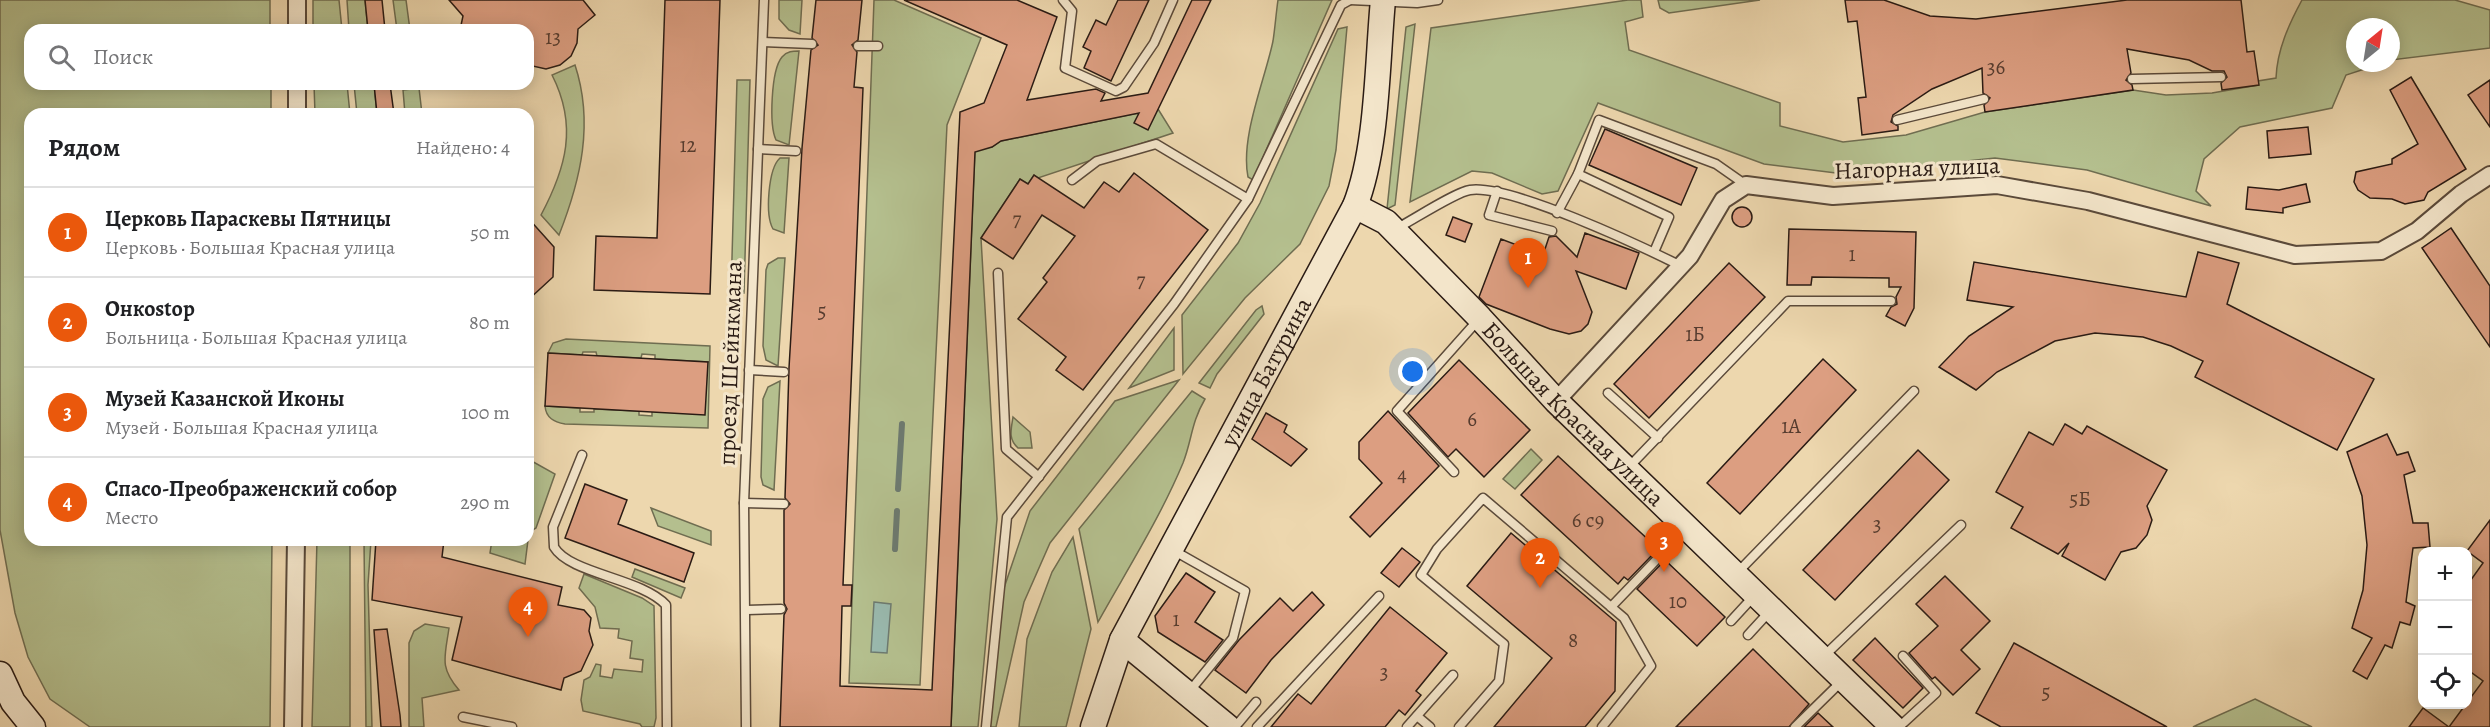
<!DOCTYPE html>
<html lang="ru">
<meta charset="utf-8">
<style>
:root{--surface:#fff;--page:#f2f2f2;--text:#202124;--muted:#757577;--line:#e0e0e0;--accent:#ea580c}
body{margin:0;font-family:Alegreya,serif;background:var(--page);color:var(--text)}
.controls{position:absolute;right:18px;bottom:18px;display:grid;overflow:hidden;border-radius:12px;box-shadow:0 3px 15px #0003}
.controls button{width:54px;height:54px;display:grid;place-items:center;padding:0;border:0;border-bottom:2px solid var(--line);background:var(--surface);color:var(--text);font:30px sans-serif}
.compass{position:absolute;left:2346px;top:18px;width:54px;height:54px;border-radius:50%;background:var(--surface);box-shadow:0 3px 15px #0003;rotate:30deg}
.you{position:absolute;left:1413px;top:372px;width:21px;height:21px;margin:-15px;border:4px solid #fff;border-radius:50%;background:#1a73e8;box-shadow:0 0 0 9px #1a73e833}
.badge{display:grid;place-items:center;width:39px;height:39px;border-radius:50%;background:var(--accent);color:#fff;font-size:20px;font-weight:700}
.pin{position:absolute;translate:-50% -50px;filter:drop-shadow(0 2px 3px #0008)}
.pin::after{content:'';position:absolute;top:32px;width:21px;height:18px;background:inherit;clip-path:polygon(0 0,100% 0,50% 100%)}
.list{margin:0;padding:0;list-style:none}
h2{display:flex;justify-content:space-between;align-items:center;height:78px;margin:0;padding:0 24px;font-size:26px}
h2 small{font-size:20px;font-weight:400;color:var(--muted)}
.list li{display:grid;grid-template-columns:39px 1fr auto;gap:18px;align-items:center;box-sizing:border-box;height:90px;padding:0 24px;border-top:2px solid var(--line)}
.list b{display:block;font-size:22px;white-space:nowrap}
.list p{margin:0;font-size:20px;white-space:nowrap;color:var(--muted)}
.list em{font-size:20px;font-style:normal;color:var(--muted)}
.icon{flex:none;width:33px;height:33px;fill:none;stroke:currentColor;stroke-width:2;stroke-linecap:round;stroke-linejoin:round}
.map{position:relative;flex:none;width:2490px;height:727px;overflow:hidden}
.search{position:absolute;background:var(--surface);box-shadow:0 3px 15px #0003;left:24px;top:24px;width:510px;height:66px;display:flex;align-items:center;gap:15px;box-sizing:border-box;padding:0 21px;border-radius:18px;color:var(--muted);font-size:22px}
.panel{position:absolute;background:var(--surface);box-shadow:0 3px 15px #0003;left:24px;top:108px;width:510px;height:438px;border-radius:18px}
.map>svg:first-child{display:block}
.green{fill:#b4bf8e;stroke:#6f6d51;stroke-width:1.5}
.water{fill:#99b9ae;stroke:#6d7a70;stroke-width:1.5}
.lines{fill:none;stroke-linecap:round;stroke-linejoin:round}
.stream{stroke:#6d7a70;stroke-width:6}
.building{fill:#dc9e81;stroke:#2a1b14;stroke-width:1.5}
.lane-casing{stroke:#5b4a3a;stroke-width:11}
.street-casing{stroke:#5b4a3a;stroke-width:20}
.secondary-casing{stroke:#2a1b14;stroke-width:27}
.lane{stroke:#f3e5ca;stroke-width:8}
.street{stroke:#f3e5ca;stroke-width:16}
.secondary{stroke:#f3e5ca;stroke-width:24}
.labels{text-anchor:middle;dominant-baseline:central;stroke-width:6;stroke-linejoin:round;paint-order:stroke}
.number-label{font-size:21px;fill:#563c2f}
.street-label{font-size:24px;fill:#2a1b14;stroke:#f3e5ca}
</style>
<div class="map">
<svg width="2490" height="727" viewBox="0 0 2490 727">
<rect width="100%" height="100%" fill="#edd7ae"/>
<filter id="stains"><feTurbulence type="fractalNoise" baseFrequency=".00333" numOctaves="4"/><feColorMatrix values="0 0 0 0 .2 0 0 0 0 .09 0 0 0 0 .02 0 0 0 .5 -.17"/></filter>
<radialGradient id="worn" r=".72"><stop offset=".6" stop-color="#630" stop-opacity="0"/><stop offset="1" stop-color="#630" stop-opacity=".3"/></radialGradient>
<g class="green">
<polygon points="0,0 270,0 270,30 30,30 30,84 271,84 271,114 30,114 30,540 272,540 270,727 90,727 50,699 28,657 15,613 0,530"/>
<polygon points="313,0 339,0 342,30 313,30"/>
<polygon points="347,0 365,0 368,30 349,30"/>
<polygon points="393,0 406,0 410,30 397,30"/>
<polygon points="779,0 802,0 800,34 789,30 779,19"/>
<polygon points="874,0 894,0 981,38 947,125 920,685 849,683"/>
<path d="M 1278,0 L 1332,0 L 1253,180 L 1248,177 C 1240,137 1265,80 1273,41 C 1275,28 1276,14 1278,0 Z"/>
<path d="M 1628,0 L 1641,0 L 1643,17 L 1625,22 L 1629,50 L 1780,103 L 1780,126 L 1843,142 L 1906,135 L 1985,112 L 2133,90 L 2166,95 L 2212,93 L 2258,85 L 2258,81 L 2276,78 C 2277,50 2289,24 2302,0 L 2455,0 L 2490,10 L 2490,48 L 2391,60 L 2391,27 L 2355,27 L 2355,63 L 2383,63 L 2346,75 L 2332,108 L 2240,127 L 2204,159 L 2196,191 L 2211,206 L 2087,170 L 1995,158 L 1844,174 L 1764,164 L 1598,103 L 1558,191 L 1542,194 L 1492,173 L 1472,171 L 1410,202 L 1431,28 Z"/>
<polygon points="1658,0 1760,0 1669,13 1660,8"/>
<polygon points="1415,24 1395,205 1387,209 1406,27"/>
<polygon points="1347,27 1336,150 1329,186 1300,244 1245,298 1183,374 1182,315 1238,243 1260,203 1338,29"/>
<path d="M 799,51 L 789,145 L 776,140 C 769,125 771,70 782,57 C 787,51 793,51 799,51 Z"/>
<path d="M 575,65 C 594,123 581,179 559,235 L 541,215 C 566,168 578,126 552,75 Z"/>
<polygon points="737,80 750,80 744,293 731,293"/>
<polygon points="314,84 347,84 350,114 315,114"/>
<polygon points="354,84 374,84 377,114 357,114"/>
<polygon points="419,88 422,114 405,114 403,90"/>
<polygon points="1158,109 1173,133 1038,178 1034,175 1028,184 1020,179 981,238 997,519 978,727 951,727 975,149 992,147 1001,141"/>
<path d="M 780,158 L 789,158 L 784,233 L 773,229 C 765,215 768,169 780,158 Z"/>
<polygon points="778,258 785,258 778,366 766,360 763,346 766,270 768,264"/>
<polygon points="1262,306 1264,314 1217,374 1210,388 1199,383 1256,310"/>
<polygon points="1174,328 1174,370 1129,388"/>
<path d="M 566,339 L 710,346 L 708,428 L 565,424 C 554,422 546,418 545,406 L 580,408 L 580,412 L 594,412 L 594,409 L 639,411 L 639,415 L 652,416 L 652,412 L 708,362 L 655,359 L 655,355 L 642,354 L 641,358 L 597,356 L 596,352 L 583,352 L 582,355 L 548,353 L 553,343 Z"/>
<polygon points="1179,380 1050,543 1024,602 996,727 990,727 1002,594 1030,511 1115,401"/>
<polygon points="780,381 774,490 763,485 761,477 763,399 768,387"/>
<path d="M 1192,391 L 1205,399 C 1191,423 1192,440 1183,463 C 1160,518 1127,570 1098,622 L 1079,529 Z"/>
<path d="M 1013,417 L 1030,432 L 1032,448 L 1018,448 C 1008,439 1011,430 1013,417 Z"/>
<polygon points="1531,449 1542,460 1515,489 1503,479"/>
<polygon points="528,459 555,474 536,528 528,533"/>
<polygon points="651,508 711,531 711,545 658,526"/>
<polygon points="1073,537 1091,629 1066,727 1019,727 1027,639 1052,572"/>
<polygon points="317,540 350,540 350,727 312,727"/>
<polygon points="364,540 371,540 368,585 372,727 366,727"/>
<polygon points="492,540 528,540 525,564 490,553"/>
<polygon points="635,569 685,588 681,598 632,577"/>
<polygon points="584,574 642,598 654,606 656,718 654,727 642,727 640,724 583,711 581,700 584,680 590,677 596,664 601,665 600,676 612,678 614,669 642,672 643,660 630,658 632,641 618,638 619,629 600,628 595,607 579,588"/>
<path d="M 425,624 L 449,628 C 445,657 439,667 459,690 L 422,698 L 424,727 L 409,727 L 409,643 L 414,631 Z"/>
<polygon points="2255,699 2312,727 2193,727 2197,725"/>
</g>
<polygon class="water" points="874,602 891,604 887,653 871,652"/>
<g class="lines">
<g class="stream">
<polyline points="898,489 902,424"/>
<polyline points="895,549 897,511"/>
</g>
</g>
<g class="building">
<polygon points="365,0 382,0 385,30 368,30"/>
<polygon points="449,0 583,0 595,15 578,29 577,43 571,56 560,65 546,69 528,65 528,30 460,30 463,16"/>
<polygon points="665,0 720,0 710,294 594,290 596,236 657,238"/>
<polygon points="816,0 862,0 858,40 852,45 857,52 854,87 863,88 843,585 852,585 851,606 842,606 840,686 932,690 960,112 984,103 1007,45 904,0 1017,0 1057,17 1027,100 1096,89 1105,93 1101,101 1148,93 1192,0 1211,0 1148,130 1134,123 1139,113 1001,141 992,147 975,152 951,727 780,727 784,615 787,609 784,603 784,510 790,504 785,498 789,368 802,148 811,50 818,45 812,38"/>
<polygon points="1118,0 1149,0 1111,81 1084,68 1091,51 1083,47 1096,20 1106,25"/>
<polygon points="1845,0 1884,0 1930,16 1976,19 2127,0 2241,0 2247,52 2254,51 2259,85 2222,90 2221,83 2227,77 2224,71 2212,71 2189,60 2127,49 2131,73 2126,80 2132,85 2133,90 1985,112 1984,105 1990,98 1983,93 1982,68 1932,89 1893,115 1891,122 1898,126 1898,130 1862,135 1858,98 1866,97 1857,21 1848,22"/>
<polygon points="2411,77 2466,169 2428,192 2424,200 2405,204 2392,199 2370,198 2358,190 2354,182 2356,172 2392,164 2392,159 2418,144 2390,90"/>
<polygon points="2490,80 2490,127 2468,95"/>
<polygon points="374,84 390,84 394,114 377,114"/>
<polygon points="2308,127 2311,154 2269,158 2267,131"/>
<polygon points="1605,129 1697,168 1681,205 1589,165"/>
<polygon points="1134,173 1208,230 1083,390 1056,370 1066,357 1018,319 1047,282 1043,278 1075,236 1042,215 1013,259 981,238 1020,179 1028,184 1034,175 1084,208 1104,182 1119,192"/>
<polygon points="2306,184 2310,202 2283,208 2283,213 2246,209 2248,187 2279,190"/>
<circle cx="1742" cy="217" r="10"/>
<polygon points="1453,217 1472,224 1465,242 1446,235"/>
<polygon points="528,218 554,247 553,277 528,300"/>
<polygon points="2451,228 2490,286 2490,347 2422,248"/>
<polygon points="1789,229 1916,232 1914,308 1905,326 1886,316 1891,307 1897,304 1896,297 1901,287 1889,287 1889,278 1812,277 1811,285 1787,285"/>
<polygon points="1585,233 1639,253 1626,289 1576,271 1592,312 1588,324 1581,331 1569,334 1550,329 1486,304 1479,297 1501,239 1543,255 1549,237 1556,236 1577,257"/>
<polygon points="2198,252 2239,263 2227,304 2374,379 2337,450 2195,377 2203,361 2171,346 2143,337 2095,333 2055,341 1997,372 1976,390 1939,367 1969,336 2013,307 1967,300 1974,262 2186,297"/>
<polygon points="1729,263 1765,297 1649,418 1614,384"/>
<polygon points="548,353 708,362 705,415 545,406"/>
<polygon points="1823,359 1856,390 1740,514 1707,483"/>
<polygon points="1459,360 1530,430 1484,477 1456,449 1448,457 1408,413"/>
<polygon points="1388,411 1439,466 1370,537 1350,517 1382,483 1359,459 1359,442"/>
<polygon points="1266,413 1287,425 1284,432 1307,449 1291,466 1252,439"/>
<polygon points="2065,424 2082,434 2087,426 2167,470 2147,506 2152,520 2147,535 2136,548 2121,552 2105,580 2062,556 2069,543 2058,554 2011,528 2023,507 1996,492 2029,432 2053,445"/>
<polygon points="2387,434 2397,455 2408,452 2415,471 2404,475 2413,523 2428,523 2430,547 2413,548 2406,602 2415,606 2410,625 2400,622 2392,648 2385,645 2367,679 2353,671 2372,638 2352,628 2363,590 2367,545 2362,496 2347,452"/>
<polygon points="1918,450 1949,480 1835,600 1803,570"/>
<polygon points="1558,456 1654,545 1652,547 1656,551 1628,580 1624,577 1618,584 1521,495"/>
<polygon points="585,484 627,500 618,524 694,553 684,582 565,538"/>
<polygon points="2490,520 2490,727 2409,727 2423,708 2449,727 2483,681 2468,670 2468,584 2483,563 2467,551"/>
<polygon points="1511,533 1616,622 1615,691 1585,727 1494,727 1552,658 1467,586"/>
<polygon points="376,540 444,540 442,557 562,587 558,605 584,610 591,618 589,631 593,645 581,671 564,678 561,690 452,660 462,617 372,600"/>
<polygon points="1402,548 1420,562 1399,587 1381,573"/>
<polygon points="1665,560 1725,617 1697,646 1637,589"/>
<polygon points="1186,573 1215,592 1195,622 1223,640 1205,662 1158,632 1155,616"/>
<polygon points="1945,576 1990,621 1961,650 1980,669 1953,695 1935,677 1932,679 1909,653 1938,626 1916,604"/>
<polygon points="1312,592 1324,605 1271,660 1246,693 1215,670 1239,640 1280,598 1293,611"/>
<polygon points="1390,607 1447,653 1416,691 1421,695 1405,715 1399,710 1385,727 1271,727 1298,694 1311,704"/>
<polygon points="387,629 400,715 401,727 381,727 374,630"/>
<polygon points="1875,638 1923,688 1903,708 1853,660"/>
<polygon points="2014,643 2167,727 2001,727 1976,713"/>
<polygon points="1753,649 1809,704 1789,727 1676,727"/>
<polygon points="1818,713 1833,727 1804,727"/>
</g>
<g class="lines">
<defs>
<g id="lane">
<polyline points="1063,0 1072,11 1065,68 1116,91 1124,87 1154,43 1173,0"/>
<polyline points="1350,0 1417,3 1438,0"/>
<polyline points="763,42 812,44"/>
<polyline points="858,46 878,46"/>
<polyline points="2132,79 2221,77"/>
<polyline points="1897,120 1984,99"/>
<polyline points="758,149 796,151"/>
<polyline points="1578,174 1599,120 1716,164 1746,185"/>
<polyline points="1072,180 1097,161 1156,144 1248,199"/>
<polyline points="1497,191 1489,215 1552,231"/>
<polyline points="1557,213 1578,174 1669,217 1654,252"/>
<path d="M 1401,226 C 1416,218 1456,192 1470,190 C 1510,184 1641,246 1681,266"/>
<polyline points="998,273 1006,449 1039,477"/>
<polyline points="749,370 784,372"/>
<polyline points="1608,393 1658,438"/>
<path d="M 582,455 L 553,527 L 554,547 C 570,574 641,578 666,605 L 667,727"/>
<polyline points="1627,469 1788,301 1891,301"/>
<polyline points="1454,472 1397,411 1479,319"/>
<polyline points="744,503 784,504"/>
<polyline points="1171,549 1245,591 1233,638 1189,692"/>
<polyline points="1737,573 1914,391"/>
<polyline points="1611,607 1685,530"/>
<polyline points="747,610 781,609"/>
<polyline points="1731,621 1754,596"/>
<polyline points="1748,635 1770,611"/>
<polyline points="1823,657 1961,525"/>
<polyline points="1417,716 1430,727"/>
<polyline points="463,717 512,727"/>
<polyline points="746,727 744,503 764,0"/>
<polyline points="986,727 1007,517 1174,304 1248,199 1341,5 1350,0"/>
<polyline points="1235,727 1256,702"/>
<polyline points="1257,727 1379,596"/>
<polyline points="1407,727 1453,675"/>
<polyline points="1459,727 1499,681 1504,644 1421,575 1437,549 1483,498 1624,618 1651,666 1602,727"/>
<polyline points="1795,727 1843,680"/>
<polyline points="1899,727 1936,693 1903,656"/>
</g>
<g id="street">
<polyline points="297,30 297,0"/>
<polyline points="297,114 297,84"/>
<polyline points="1556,401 1690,256 1723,200 1746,185 1833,196 1997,185 2088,201 2295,255 2381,251 2417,231 2461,194 2490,175"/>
<polyline points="293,727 296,540"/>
</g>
<g id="secondary">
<path id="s1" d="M 1355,206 L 1386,222 L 1480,318 L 1556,401 L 1893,727"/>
<polyline points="1122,640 1228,727"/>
<polyline points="0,674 13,702 33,727"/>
<path id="s2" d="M 1093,727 L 1122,640 L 1355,206 C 1378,147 1377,63 1383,0"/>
</g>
</defs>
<use href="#lane" class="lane-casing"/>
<use href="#street" class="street-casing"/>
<use href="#secondary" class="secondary-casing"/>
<use href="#lane" class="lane"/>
<use href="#street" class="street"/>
<use href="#secondary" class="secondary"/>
</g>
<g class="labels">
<g class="number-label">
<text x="553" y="37">13</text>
<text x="1996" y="67">36</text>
<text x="688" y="145">12</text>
<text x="1017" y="219">7</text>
<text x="1852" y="254">1</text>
<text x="1141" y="280">7</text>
<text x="822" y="311">5</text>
<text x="1695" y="334">1Б</text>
<text x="1472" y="419">6</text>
<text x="1791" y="426">1А</text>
<text x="1402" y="474">4</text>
<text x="2080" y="499">5Б</text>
<text x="1588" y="520">6 с9</text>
<text x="1877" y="524">3</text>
<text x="1678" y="601">10</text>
<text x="1176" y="619">1</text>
<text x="1573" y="640">8</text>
<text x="1384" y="672">3</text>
<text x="2046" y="692">5</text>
</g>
<g class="street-label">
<text transform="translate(1917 168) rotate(-2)">Нагорная улица</text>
<text transform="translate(730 363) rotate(-88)">проезд Шейнкмана</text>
<text stroke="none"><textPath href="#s2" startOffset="396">улица Батурина</textPath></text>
<text stroke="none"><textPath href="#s1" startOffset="303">Большая Красная улица</textPath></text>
</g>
</g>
<rect width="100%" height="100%" filter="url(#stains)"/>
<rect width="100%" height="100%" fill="url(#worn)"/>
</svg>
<div class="controls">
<button>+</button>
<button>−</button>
<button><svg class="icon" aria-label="locate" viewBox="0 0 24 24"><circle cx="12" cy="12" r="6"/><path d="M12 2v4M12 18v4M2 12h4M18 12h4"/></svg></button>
</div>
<svg class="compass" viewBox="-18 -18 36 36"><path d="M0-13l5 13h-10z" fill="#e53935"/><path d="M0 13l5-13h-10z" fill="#757577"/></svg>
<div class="you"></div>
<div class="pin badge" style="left:1528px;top:288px">1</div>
<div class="pin badge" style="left:1540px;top:588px">2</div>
<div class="pin badge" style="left:1664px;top:572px">3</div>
<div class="pin badge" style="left:528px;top:637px">4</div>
<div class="search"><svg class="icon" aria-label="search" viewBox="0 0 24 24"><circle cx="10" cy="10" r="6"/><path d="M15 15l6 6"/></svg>Поиск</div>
<section class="panel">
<h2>Рядом<small>Найдено: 4</small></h2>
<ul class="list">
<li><span class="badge">1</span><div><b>Церковь Параскевы Пятницы</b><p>Церковь · Большая Красная улица</p></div><em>50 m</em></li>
<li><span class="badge">2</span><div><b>Онкоstop</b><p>Больница · Большая Красная улица</p></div><em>80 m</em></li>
<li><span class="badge">3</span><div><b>Музей Казанской Иконы</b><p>Музей · Большая Красная улица</p></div><em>100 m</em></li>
<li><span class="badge">4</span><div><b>Спасо-Преображенский собор</b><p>Место</p></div><em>290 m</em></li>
</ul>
</section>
</div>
